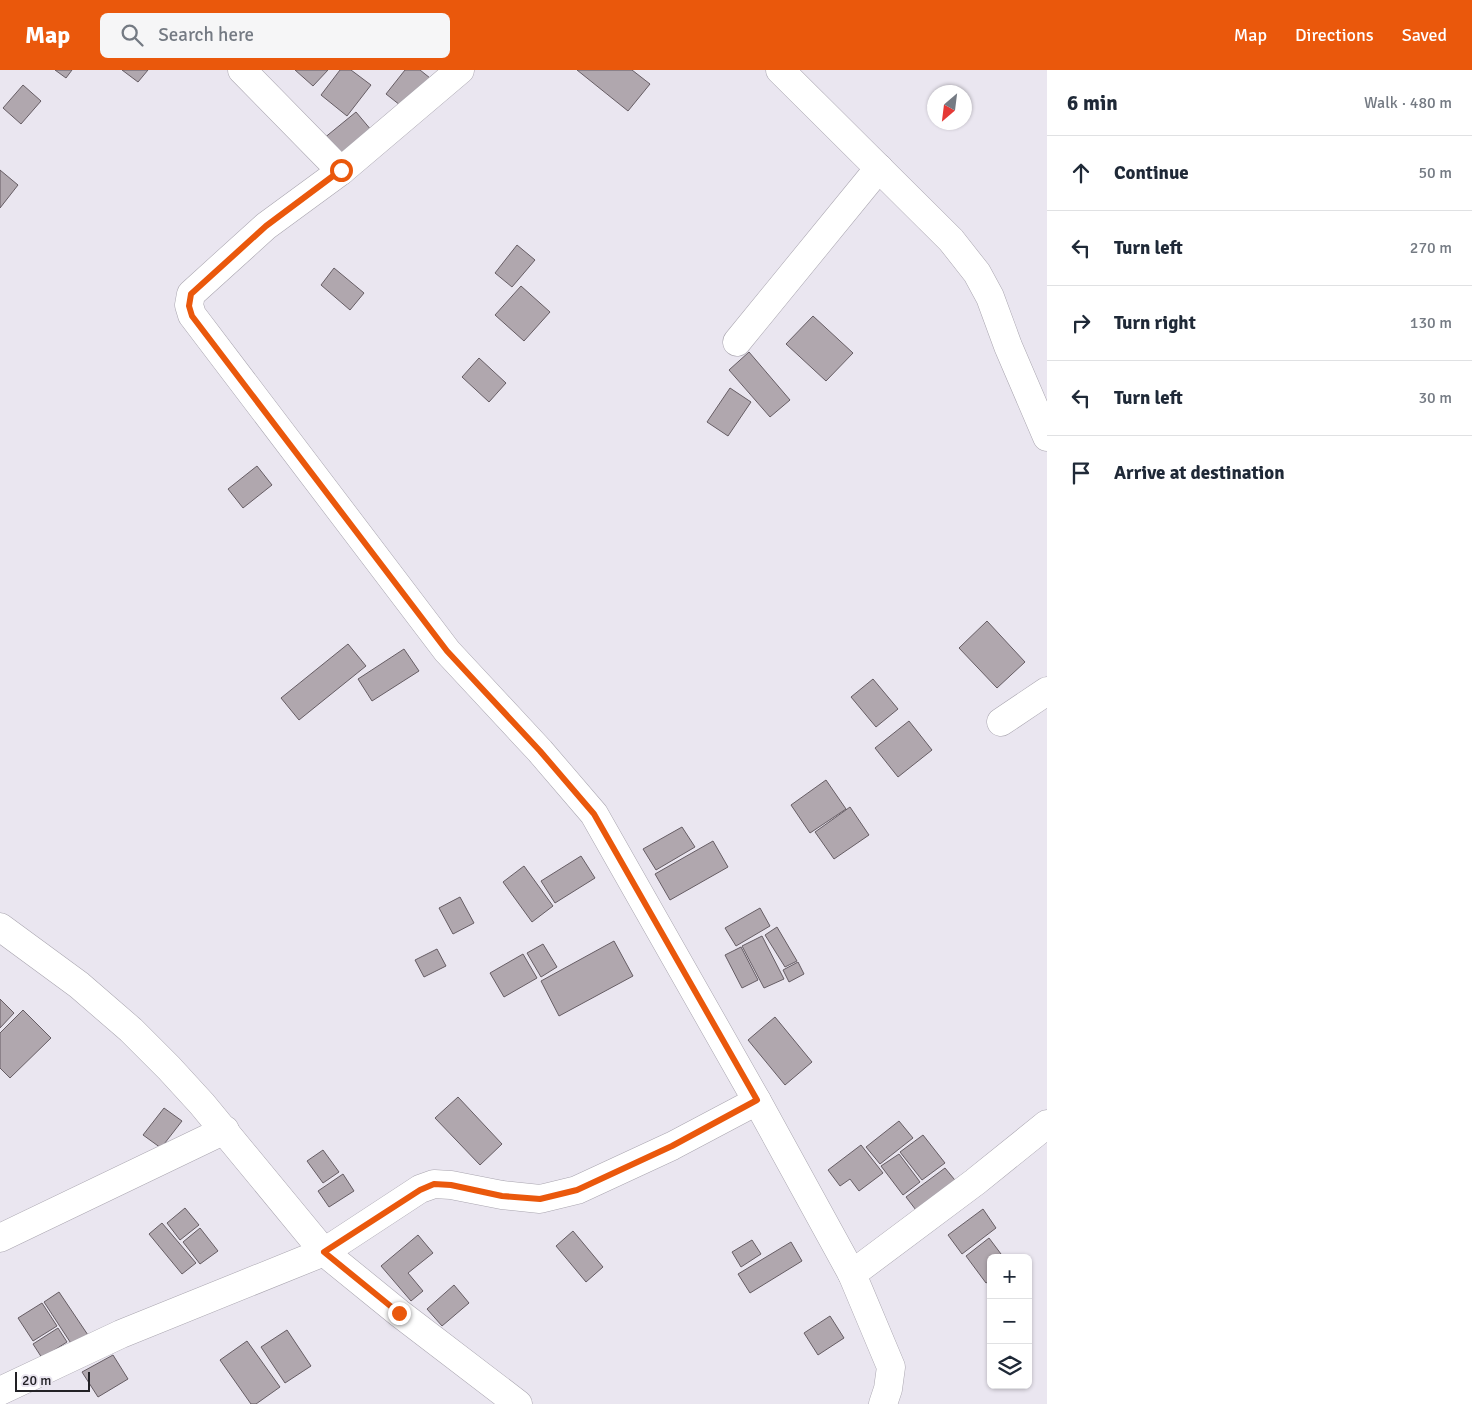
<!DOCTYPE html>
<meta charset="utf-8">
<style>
:root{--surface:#fff;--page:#f6f6f7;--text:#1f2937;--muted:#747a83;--line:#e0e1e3;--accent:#ea580c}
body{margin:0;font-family:Signika,sans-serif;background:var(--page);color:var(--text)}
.controls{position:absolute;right:15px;bottom:15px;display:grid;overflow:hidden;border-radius:8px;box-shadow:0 1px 4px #0004}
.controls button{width:45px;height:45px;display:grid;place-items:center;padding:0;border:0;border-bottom:1px solid var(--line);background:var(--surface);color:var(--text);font:25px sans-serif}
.compass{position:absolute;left:927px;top:15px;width:45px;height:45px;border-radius:50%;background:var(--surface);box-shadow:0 1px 4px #0004;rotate:208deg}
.scale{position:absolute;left:15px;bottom:12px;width:75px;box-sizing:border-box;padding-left:5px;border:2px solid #222125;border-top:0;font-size:14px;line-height:18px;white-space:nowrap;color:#222125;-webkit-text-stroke:4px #eae6f0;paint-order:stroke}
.stop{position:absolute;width:15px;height:15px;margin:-11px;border:4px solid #ea580c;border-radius:50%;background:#fff}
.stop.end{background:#ea580c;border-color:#fff;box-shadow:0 1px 5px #0008}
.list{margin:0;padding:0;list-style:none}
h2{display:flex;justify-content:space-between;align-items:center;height:65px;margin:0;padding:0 20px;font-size:21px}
h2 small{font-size:16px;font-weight:400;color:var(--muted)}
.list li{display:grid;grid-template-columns:32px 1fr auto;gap:15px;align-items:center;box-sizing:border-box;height:75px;padding:0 20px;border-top:1px solid var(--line)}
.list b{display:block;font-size:19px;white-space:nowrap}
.list em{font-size:16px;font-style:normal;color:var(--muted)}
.icon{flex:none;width:28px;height:28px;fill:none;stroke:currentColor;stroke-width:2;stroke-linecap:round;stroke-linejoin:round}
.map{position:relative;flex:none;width:1047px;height:1334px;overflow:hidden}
header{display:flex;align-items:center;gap:30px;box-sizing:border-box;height:70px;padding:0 25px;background:var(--accent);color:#fff}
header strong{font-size:24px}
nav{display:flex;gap:28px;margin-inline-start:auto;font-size:18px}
.search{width:350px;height:45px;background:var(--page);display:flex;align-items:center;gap:12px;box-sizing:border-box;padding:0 18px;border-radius:8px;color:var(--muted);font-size:19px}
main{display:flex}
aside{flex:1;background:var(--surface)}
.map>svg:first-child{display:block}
.building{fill:#b0a7ae;stroke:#665d64}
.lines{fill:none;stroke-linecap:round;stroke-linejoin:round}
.minor-casing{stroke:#a9a5af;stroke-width:29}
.minor{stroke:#fff;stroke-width:28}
.route{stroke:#ea580c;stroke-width:6}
</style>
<header>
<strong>Map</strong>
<div class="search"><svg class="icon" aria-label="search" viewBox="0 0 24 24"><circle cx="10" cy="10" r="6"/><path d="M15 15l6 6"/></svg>Search here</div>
<nav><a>Map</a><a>Directions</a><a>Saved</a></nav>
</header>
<main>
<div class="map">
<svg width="1047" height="1334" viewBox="0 0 1047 1334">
<rect width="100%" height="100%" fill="#eae6f0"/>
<g class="building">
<polygon points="55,0 72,0 66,8"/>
<polygon points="122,0 148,0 138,12"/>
<polygon points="295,0 328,0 313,16"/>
<polygon points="340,0 351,0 371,15 347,46 321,25"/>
<polygon points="405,0 420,0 430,8 405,39 386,24"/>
<polygon points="577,0 632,0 650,14 628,41"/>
<polygon points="23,15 41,31 21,54 3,38"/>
<polygon points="356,42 377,67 345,94 323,69"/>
<polygon points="0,100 18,115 0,138"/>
<polygon points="517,175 535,190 512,217 495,203"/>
<polygon points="334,198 364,223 350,240 321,215"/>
<polygon points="521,216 550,242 524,271 495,245"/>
<polygon points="813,246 853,283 826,311 786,274"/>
<polygon points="749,282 790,330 770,347 729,300"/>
<polygon points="479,288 506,313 489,332 462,307"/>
<polygon points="730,318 751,332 728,366 707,352"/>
<polygon points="257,396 272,415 243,438 228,419"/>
<polygon points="987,551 1025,592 997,618 959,578"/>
<polygon points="348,574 366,596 299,650 281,628"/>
<polygon points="404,579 419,601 372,631 358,609"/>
<polygon points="873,609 898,639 876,657 851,627"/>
<polygon points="909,651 932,680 898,707 875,678"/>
<polygon points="826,710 846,739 810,763 791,735"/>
<polygon points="850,737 869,765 834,789 815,762"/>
<polygon points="682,757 695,777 656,800 643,779"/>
<polygon points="713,771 728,797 670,830 655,804"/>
<polygon points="581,786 595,808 555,833 541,811"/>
<polygon points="524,796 553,836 532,852 503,812"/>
<polygon points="460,827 474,853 453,864 439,838"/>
<polygon points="760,838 770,856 736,876 725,858"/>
<polygon points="777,857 797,891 785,897 765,865"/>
<polygon points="762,866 784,909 764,918 742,876"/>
<polygon points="614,871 633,906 559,946 541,911"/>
<polygon points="543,874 557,897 541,907 527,883"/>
<polygon points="741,877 758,910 742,918 725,885"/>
<polygon points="437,879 446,896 424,907 415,890"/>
<polygon points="523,884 537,908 504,927 490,903"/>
<polygon points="798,892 804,904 789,912 783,900"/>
<polygon points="0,929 14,943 0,958"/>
<polygon points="23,940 51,968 10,1008 0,998 0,963"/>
<polygon points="775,947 812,992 785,1015 748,970"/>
<polygon points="458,1027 502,1074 480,1095 435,1048"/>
<polygon points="164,1038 182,1051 161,1078 143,1065"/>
<polygon points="899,1051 913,1068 880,1094 866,1077"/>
<polygon points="923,1065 945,1093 922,1110 900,1082"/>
<polygon points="861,1075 883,1103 859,1121 850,1109 840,1116 828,1100"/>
<polygon points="323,1080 339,1102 323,1113 307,1091"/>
<polygon points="899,1084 920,1112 903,1125 881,1096"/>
<polygon points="945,1098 959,1115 919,1144 906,1127"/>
<polygon points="343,1104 354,1121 329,1137 318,1121"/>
<polygon points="185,1138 199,1155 180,1170 167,1153"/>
<polygon points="983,1139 996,1158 962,1184 948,1165"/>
<polygon points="162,1153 196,1193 182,1204 149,1164"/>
<polygon points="200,1158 218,1181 200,1194 183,1172"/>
<polygon points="573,1161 603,1197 586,1212 556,1176"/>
<polygon points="418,1165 433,1183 408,1203 423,1221 411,1231 381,1196"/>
<polygon points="989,1168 1004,1188 991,1188 991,1210 986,1213 966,1186"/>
<polygon points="752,1170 761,1184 741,1197 732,1182"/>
<polygon points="791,1172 802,1191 750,1223 738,1204"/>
<polygon points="454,1215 469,1233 442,1256 427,1239"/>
<polygon points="59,1222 92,1271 76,1281 44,1232"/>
<polygon points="42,1233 57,1256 33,1271 18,1248"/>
<polygon points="830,1246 844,1268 818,1285 804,1263"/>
<polygon points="58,1258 67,1272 42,1288 33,1274"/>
<polygon points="287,1260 311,1296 285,1313 261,1277"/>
<polygon points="247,1271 280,1317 256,1334 251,1334 220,1290"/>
<polygon points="113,1285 128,1309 98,1327 82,1302"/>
</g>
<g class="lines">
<defs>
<g id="minor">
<polyline points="242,0 341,101"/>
<polyline points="460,0 341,101 266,156 191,224 189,235 192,245 447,581 540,681 594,744 757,1031 852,1204 891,1297 888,1319 883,1334"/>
<polyline points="780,0 951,170 977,203 990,227 1008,276 1047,367"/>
<polyline points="737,272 879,98"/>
<polyline points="1001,652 1047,621"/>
<polyline points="0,857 79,915 131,960 169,998 202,1034 324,1182 399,1243 518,1334"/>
<polyline points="0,1168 225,1060"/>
<polyline points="852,1204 975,1112 1047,1054"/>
<polyline points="0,1321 121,1264 324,1182 420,1119 434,1114 451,1115 502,1125 540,1129 577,1120 672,1076 757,1031"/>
</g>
</defs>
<use href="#minor" class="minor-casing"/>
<use href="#minor" class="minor"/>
</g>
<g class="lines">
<polyline class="route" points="341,100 266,156 191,224 189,236 192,246 447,581 540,681 594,744 757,1030 672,1076 577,1120 540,1129 502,1126 451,1115 434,1114 420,1120 324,1182 399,1243"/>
</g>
</svg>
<div class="controls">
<button>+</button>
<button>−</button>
<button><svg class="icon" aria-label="layers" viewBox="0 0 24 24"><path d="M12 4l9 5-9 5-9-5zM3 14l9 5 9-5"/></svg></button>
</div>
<svg class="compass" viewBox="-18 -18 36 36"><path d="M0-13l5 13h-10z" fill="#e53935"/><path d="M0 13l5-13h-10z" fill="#747a83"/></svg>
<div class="scale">20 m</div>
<div class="stop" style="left:341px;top:100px"></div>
<div class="stop end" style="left:399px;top:1243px"></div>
</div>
<aside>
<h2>6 min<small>Walk · 480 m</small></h2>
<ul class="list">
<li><svg class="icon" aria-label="ahead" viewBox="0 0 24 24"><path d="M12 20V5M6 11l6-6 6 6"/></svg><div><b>Continue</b></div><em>50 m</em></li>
<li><svg class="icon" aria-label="left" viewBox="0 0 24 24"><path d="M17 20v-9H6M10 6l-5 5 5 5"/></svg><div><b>Turn left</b></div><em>270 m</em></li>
<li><svg class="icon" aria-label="right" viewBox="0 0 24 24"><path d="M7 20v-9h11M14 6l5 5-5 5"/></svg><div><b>Turn right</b></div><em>130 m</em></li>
<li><svg class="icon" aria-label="left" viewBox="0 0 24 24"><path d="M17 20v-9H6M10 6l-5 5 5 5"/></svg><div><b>Turn left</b></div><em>30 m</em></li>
<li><svg class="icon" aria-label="arrive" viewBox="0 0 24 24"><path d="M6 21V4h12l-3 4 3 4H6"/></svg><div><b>Arrive at destination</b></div></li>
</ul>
</aside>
</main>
